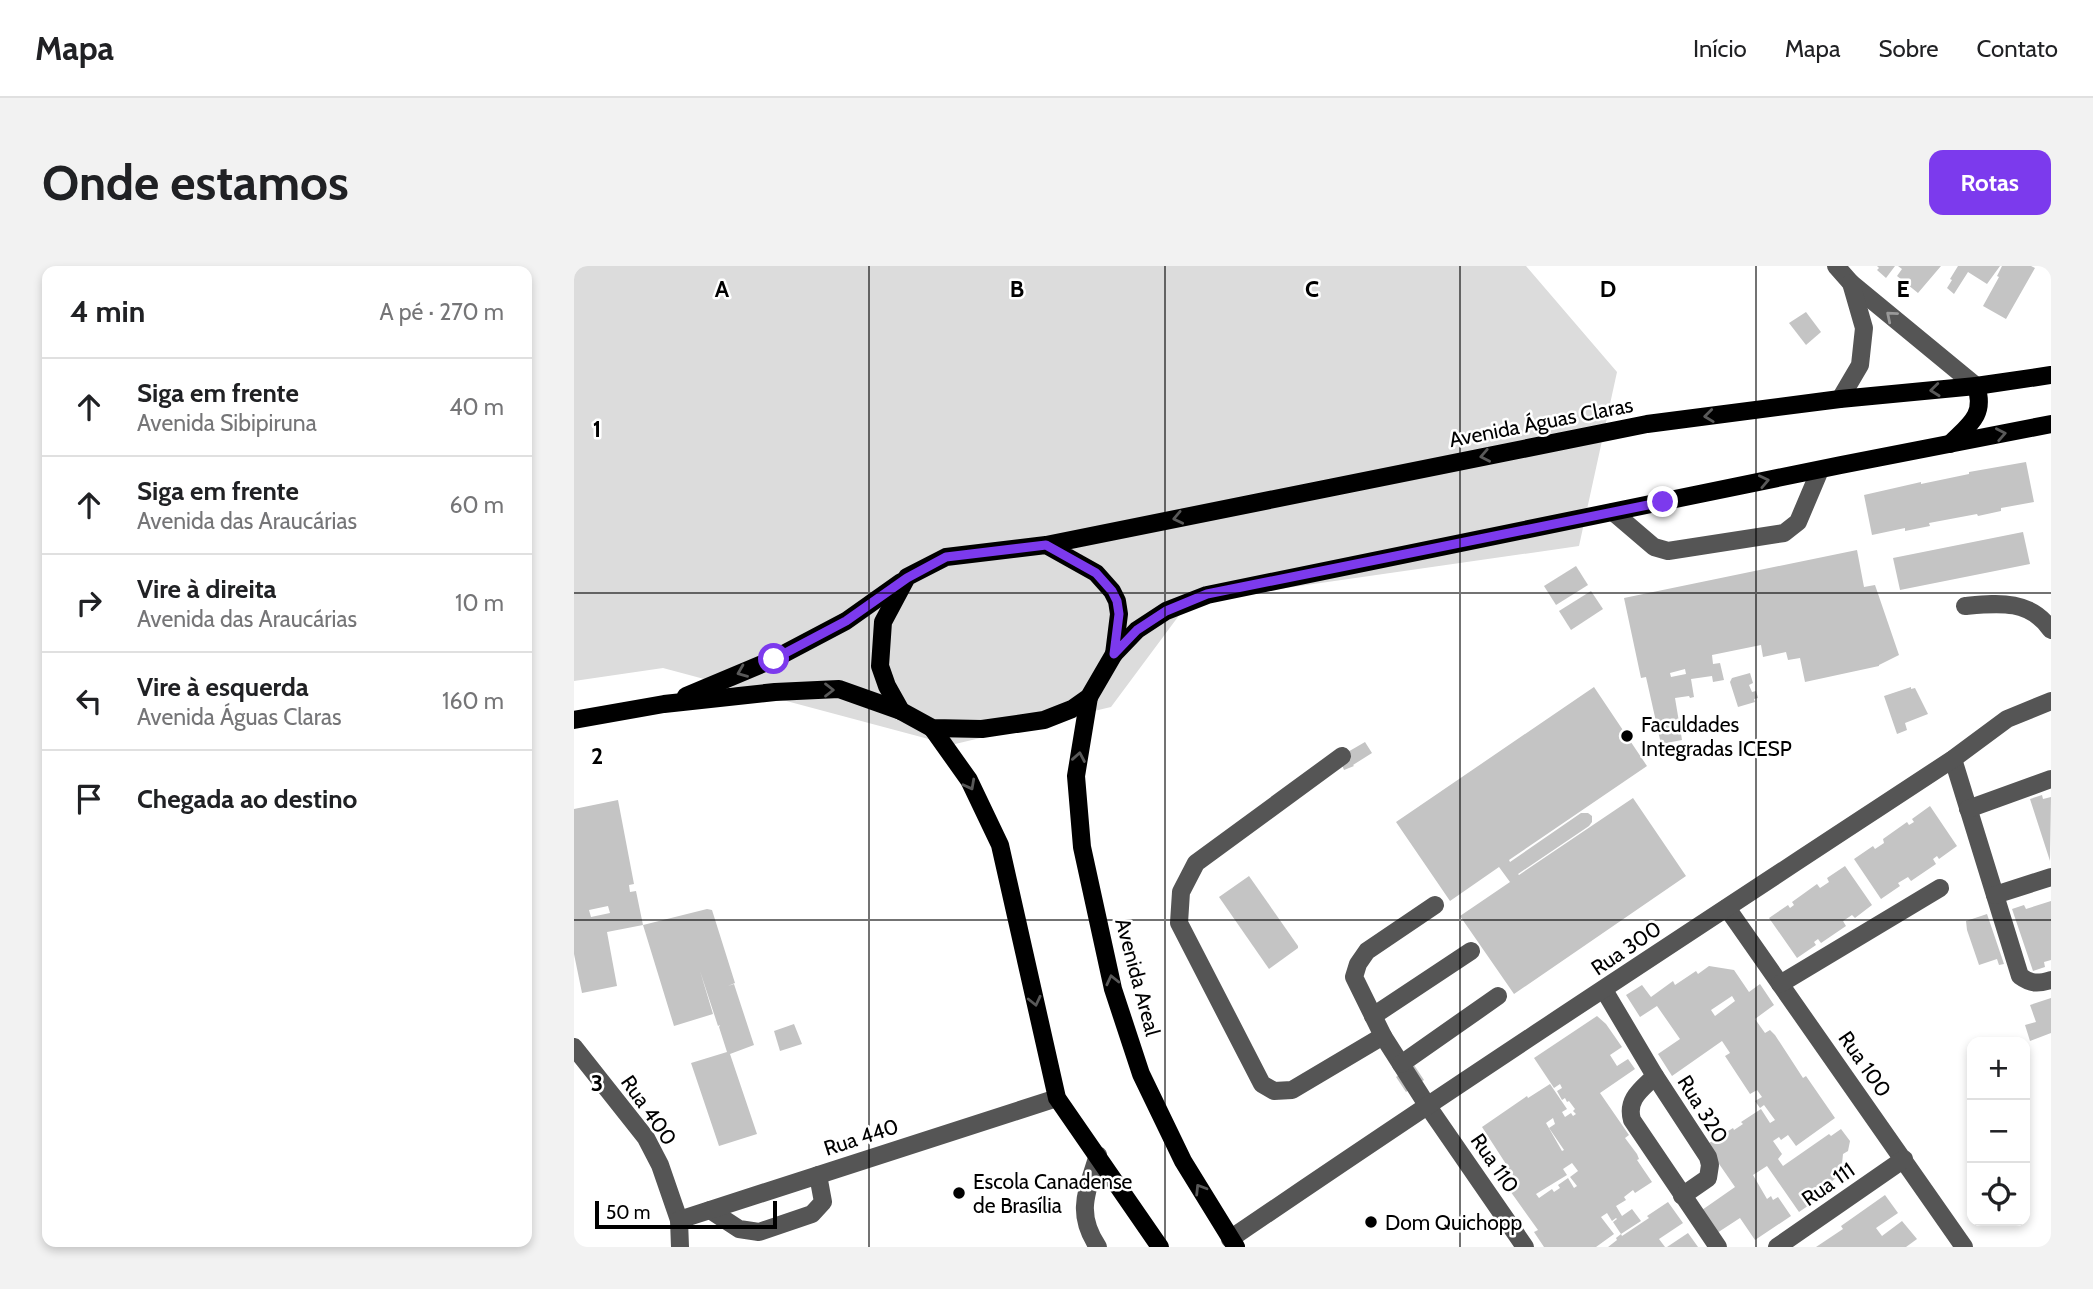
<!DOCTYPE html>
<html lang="pt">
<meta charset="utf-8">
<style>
:root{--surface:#fff;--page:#f2f2f2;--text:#202124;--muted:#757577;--line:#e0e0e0;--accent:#7c3aed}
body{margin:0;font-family:Cabin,sans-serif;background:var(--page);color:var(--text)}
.controls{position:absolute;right:21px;bottom:21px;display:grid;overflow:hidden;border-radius:14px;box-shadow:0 4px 10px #0003}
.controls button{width:63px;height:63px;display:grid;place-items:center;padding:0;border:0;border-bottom:2px solid var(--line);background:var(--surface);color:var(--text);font:35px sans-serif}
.scale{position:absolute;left:21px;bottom:18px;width:182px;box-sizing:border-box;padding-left:7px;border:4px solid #000;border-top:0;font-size:19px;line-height:24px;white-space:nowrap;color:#000;-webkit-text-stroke:5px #fff;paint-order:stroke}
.stop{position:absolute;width:21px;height:21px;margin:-16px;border:5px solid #7c3aed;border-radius:50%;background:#fff}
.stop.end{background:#7c3aed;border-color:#fff;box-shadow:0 2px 7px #0008}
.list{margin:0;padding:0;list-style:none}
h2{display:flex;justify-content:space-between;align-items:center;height:91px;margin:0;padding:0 28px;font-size:30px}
h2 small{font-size:23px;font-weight:400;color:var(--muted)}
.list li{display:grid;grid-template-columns:46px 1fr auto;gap:21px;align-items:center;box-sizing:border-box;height:98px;padding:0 28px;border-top:2px solid var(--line)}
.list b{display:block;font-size:26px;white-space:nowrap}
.list p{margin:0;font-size:23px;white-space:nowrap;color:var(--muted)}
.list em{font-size:23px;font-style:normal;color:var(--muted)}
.icon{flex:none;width:38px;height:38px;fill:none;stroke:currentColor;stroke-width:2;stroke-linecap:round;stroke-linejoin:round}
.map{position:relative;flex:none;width:1477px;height:981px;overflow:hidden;border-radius:14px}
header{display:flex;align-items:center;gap:42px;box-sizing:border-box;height:98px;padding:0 35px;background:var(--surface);border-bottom:2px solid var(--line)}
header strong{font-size:33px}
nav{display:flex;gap:38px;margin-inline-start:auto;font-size:24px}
.intro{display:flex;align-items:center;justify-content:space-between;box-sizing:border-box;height:168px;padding:0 42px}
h1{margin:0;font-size:49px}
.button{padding:18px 32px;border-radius:14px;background:var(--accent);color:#fff;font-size:24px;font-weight:700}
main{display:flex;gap:42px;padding:0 42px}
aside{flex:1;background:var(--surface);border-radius:14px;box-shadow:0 4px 10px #0003}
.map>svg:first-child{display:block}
.green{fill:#dcdcdc}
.building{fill:#c4c4c4;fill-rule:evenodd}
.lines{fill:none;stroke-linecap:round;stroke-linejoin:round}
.minor{stroke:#555;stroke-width:18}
.major{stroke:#000;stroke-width:18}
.oneway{stroke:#999}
.oneway2{stroke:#595959}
.route{stroke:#7c3aed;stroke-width:9}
.grid{fill:none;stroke:#000;stroke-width:2;stroke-opacity:0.55}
.poi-dot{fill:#000;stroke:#fff;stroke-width:2.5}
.labels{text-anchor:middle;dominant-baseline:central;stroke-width:5;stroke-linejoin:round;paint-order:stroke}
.street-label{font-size:21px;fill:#000;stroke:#fff}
.poi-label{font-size:21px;fill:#000;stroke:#fff;text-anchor:start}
.grid-label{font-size:23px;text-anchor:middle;font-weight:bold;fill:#000;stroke:#fff;stroke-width:5;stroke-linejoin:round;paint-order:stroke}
</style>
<header>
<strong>Mapa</strong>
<nav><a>Início</a><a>Mapa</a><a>Sobre</a><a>Contato</a></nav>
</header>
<div class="intro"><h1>Onde estamos</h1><a class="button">Rotas</a></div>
<main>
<aside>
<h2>4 min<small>A pé · 270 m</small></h2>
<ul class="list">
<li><svg class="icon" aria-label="ahead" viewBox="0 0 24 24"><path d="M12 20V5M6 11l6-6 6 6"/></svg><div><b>Siga em frente</b><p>Avenida Sibipiruna</p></div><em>40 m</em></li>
<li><svg class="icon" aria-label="ahead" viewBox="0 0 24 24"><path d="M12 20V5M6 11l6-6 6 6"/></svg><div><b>Siga em frente</b><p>Avenida das Araucárias</p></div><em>60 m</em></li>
<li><svg class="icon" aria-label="right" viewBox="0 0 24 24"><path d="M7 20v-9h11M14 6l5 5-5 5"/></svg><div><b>Vire à direita</b><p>Avenida das Araucárias</p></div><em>10 m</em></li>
<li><svg class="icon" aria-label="left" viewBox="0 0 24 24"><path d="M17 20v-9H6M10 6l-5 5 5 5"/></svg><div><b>Vire à esquerda</b><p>Avenida Águas Claras</p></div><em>160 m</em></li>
<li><svg class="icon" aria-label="arrive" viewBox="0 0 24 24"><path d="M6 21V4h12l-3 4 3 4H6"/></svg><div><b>Chegada ao destino</b></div></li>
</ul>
</aside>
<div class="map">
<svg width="1477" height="981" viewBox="0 0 1477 981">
<rect width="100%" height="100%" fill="#fff"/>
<polygon class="green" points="0,0 952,0 1043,106 1005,280 615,336 537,441 377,479 89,402 0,415"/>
<g class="building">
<polygon points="1303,0 1321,0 1312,12 1303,4 1305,2"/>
<polygon points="1324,0 1367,0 1344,27 1323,10 1328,3"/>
<polygon points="1384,0 1426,0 1413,18 1394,6 1380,28 1373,22 1378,14 1376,13"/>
<polygon points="1428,0 1457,0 1461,2 1432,53 1409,40 1425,11 1423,10"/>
<polygon points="1232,46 1247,66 1232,79 1215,57"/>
<polygon points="1452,196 1460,236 1427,242 1427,245 1404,250 1403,248 1355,257 1356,260 1331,265 1331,262 1298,269 1290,229 1347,216 1347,218 1395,208 1395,206"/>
<polygon points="1449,266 1456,298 1326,324 1319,292"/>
<path d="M 1283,284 L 1290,321 L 1301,319 L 1325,389 L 1305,399 L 1305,400 L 1231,416 L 1226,392 L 1214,394 L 1212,386 L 1189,391 L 1187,379 L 1138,389 L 1139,398 L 1146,397 L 1150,414 L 1139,416 L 1138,410 L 1117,413 L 1120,431 L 1116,432 L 1115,430 L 1101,432 L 1108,474 L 1087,478 L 1072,411 L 1067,412 L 1050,332 ZM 1111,403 L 1112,408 L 1097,411 L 1096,407 Z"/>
<polygon points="1002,300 1014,319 982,339 970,320"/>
<polygon points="1017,325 1029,343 997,364 985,345"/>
<polygon points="1176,407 1179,417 1175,419 1178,426 1182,425 1184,432 1180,433 1181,436 1164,441 1156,416 1158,412"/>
<polygon points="1020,421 1073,500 935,594 936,596 1007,547 1014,547 1018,550 1018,556 1015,560 944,608 945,609 1059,532 1112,610 940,728 886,650 936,616 925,601 876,635 822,556"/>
<polygon points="1337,421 1337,423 1341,422 1354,448 1331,457 1333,464 1323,468 1310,430"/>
<polygon points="791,476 798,487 779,499 780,500 770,504 768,499 772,487"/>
<polygon points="1468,529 1469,533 1477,531 1476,595 1456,533"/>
<path d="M 44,534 L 60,618 L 55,619 L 56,626 L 62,625 L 69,659 L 33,666 L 43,720 L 8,727 L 0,688 L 0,543 ZM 34,640 L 36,647 L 17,651 L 15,644 Z"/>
<polygon points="1356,540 1383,580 1365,593 1363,590 1359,593 1362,598 1337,615 1334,611 1324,617 1326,620 1307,633 1280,593 1299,580 1301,583 1310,577 1309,573 1333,556 1335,559 1340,556 1338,553"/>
<polygon points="1271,600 1298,639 1281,652 1278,649 1269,655 1272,660 1247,677 1244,673 1240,676 1242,679 1223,692 1195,652 1214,639 1216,642 1220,639 1218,636 1243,618 1246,622 1255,616 1253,612"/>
<polygon points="675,610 724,680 724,682 695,703 645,631"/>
<polygon points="1477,635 1477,694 1470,696 1471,701 1459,705 1438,643 1450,639 1452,643"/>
<polygon points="133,643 138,644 161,717 154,720 160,718 180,779 156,788 183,868 145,880 117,797 153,786 145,761 146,759 144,760 126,705 139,748 100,760 69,659"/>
<polygon points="1413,648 1430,698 1425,699 1423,693 1405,699 1393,664 1392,655"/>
<path d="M 1135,700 L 1160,704 L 1175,726 L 1186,718 L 1200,739 L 1181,753 L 1191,767 L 1196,764 L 1201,769 L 1229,812 L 1232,810 L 1261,852 L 1222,880 L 1214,869 L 1207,874 L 1205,871 L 1199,875 L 1208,888 L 1204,893 L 1209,900 L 1255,868 L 1257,870 L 1267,863 L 1276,875 L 1274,885 L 1269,888 L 1267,908 L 1244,926 L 1247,931 L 1225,946 L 1193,900 L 1179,909 L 1193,933 L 1197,930 L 1199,934 L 1204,931 L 1217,950 L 1181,974 L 1166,952 L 1143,967 L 1128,944 L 1161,921 L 1132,879 L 1159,862 L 1160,864 L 1169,858 L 1167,856 L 1187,843 L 1196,857 L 1201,854 L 1190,839 L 1186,842 L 1181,835 L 1188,831 L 1183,824 L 1176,828 L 1151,790 L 1156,787 L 1148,775 L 1098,810 L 1084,788 L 1106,773 L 1083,740 L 1066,751 L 1052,729 L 1068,719 L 1077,731 L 1099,715 L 1101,719 L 1122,705 L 1124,708 ZM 1158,730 L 1161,735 L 1141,750 L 1137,744 Z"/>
<polygon points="1477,732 1477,767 1456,775 1451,759 1462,756 1456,739"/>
<path d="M 1023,750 L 1032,758 L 1048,781 L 1036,789 L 1043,800 L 1054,793 L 1061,803 L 1026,827 L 1055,869 L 1051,872 L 1063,888 L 1065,893 L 1063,894 L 1078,916 L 1061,927 L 1059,924 L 1050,931 L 1052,934 L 1042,940 L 1048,950 L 1058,943 L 1067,955 L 1047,968 L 1039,956 L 1043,953 L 1042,952 L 1038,955 L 1033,947 L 1027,951 L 1040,968 L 1022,981 L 970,981 L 960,966 L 964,964 L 934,922 L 943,915 L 908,861 L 953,830 L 954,832 L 976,818 L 993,843 L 988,846 L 991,851 L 997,847 L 999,850 L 1002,848 L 999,845 L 1001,843 L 995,835 L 993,836 L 991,832 L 988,834 L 983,825 L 988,822 L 986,818 L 980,822 L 960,792 ZM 979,852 L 981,858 L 975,862 L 990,884 L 988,885 L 972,857 ZM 998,897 L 1004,905 L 996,911 L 1003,920 L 1000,922 L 994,912 L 984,919 L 986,922 L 980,926 L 978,923 L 965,932 L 962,928 L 993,909 L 989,903 Z"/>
<polygon points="220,758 228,778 206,785 200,765"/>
<polygon points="840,799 850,814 832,826 822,811"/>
<polygon points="1311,929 1324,947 1302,962 1308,970 1328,955 1343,973 1332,981 1242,981 1269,963 1267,960"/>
<polygon points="1094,936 1109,957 1085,973 1091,981 1034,981 1043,974 1042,972 1047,968 1048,970 1075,952 1073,950"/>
<polygon points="1114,967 1124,981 1093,981"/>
</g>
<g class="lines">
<g class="minor">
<polyline points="1262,0 1277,17 1402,120"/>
<polyline points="1266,133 1286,99 1290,62 1277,17"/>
<polyline points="1039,246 1080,281 1094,285 1210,267 1224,256 1246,204"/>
<path d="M 1391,340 C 1424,337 1456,333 1477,364"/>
<polyline points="768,490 622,597 607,626 605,657 688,818 700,825 718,824 809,770 853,839 951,981"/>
<path d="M 1379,493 L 1446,710 C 1457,718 1464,718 1477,714"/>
<polyline points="1394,543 1477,513"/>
<polyline points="1421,629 1477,611"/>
<polyline points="1153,642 1390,981"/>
<polyline points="1206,718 1366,622"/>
<path d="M 1030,724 L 1081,810 C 1068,823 1052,833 1058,854 L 1144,981"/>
<polyline points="799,750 897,685"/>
<polyline points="809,770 780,711 784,698 793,685 861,639"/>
<polyline points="0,781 72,872 86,899 105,954 106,981"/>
<polyline points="827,798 924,730"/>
<polyline points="1081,810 1134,891 1136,899 1134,912 1108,930"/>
<path d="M 524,889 C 513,925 501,947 524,981"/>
<polyline points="136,944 165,963 185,966 238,948 249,936 244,909"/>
<polyline points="105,954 483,832"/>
<path d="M 656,973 C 895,810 1137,652 1379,493 L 1433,453 L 1477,435"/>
<polyline points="1203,981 1330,893"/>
</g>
<g class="major">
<path d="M 1376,178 C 1395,159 1412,149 1402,120"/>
<polyline points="472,279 522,307 538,325 543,335 545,348 540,388 515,431 498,443 470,454 408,463 358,462 327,445 313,420 306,400 309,356 333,311 372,291 472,279 1073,158 1266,133 1402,120 1477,109"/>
<polyline points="540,388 563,364 592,345 633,329 1267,199 1477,158"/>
<polyline points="112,430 200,393 272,355 327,316"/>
<polyline points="515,431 502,510 508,581 539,723 567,808 609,895 662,981"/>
<polyline points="0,454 90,438 201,426 265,423 327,445"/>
<polyline points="358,462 395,514 426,579 483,832 586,981"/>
</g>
</g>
<defs><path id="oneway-chevron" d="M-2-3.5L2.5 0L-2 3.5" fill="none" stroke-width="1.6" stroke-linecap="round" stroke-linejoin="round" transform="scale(1.75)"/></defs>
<use class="oneway" href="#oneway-chevron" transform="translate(1317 50) rotate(-140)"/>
<g class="oneway2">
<use href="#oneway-chevron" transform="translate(1361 124) rotate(174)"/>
<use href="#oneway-chevron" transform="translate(1135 150) rotate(173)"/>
<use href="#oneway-chevron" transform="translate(1427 168) rotate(-11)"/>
<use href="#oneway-chevron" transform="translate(911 190) rotate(169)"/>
<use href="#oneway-chevron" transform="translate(1190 215) rotate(-12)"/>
<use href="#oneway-chevron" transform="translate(604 252) rotate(168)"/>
<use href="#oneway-chevron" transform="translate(168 406) rotate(158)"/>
<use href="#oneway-chevron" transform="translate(255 424)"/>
<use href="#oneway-chevron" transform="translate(505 491) rotate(-80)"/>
<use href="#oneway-chevron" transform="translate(396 519) rotate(62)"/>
<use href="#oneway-chevron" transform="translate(538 714) rotate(-103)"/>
<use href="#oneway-chevron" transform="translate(461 735) rotate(77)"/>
<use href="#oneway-chevron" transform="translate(626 923) rotate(-122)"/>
</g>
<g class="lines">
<polyline class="route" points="200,393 272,355 333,312 372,291 472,279 522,307 538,325 543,335 545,348 540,388 563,364 592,345 633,328 1089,236"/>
</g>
<path class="grid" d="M 295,0 L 295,981M 591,0 L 591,981M 886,0 L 886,981M 1182,0 L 1182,981M 0,327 L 1477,327M 0,654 L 1477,654"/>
<g class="poi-dot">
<circle cx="1053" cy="470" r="7"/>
<circle cx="385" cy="927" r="7"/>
<circle cx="797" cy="956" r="7"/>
</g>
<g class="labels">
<g class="street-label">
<text transform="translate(967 156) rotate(-11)">Avenida Águas Claras</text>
<text transform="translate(1052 682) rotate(-34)">Rua 300</text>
<text transform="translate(564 711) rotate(75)">Avenida Areal</text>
<text transform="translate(1291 798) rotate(55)">Rua 100</text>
<text transform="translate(1129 843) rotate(58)">Rua 320</text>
<text transform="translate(75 844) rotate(55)">Rua 400</text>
<text transform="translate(287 871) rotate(-18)">Rua 440</text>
<text transform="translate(921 897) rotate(55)">Rua 110</text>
<text transform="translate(1254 918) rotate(-35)">Rua 111</text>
</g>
<g class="poi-label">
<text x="1067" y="458">Faculdades<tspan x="1067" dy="24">Integradas ICESP</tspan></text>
<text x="399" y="915">Escola Canadense<tspan x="399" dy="24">de Brasília</tspan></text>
<text x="811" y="956">Dom Quichopp</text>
</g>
</g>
<g class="grid-label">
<text x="148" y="31">A</text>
<text x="443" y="31">B</text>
<text x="738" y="31">C</text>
<text x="1034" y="31">D</text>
<text x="1329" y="31">E</text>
<text x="23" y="171">1</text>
<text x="23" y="498">2</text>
<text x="23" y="825">3</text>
</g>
</svg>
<div class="controls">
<button>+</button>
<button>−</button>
<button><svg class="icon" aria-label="locate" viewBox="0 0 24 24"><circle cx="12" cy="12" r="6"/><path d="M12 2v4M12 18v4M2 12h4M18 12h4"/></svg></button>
</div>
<div class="scale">50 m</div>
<div class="stop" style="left:200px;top:393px"></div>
<div class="stop end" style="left:1089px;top:236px"></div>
</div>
</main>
